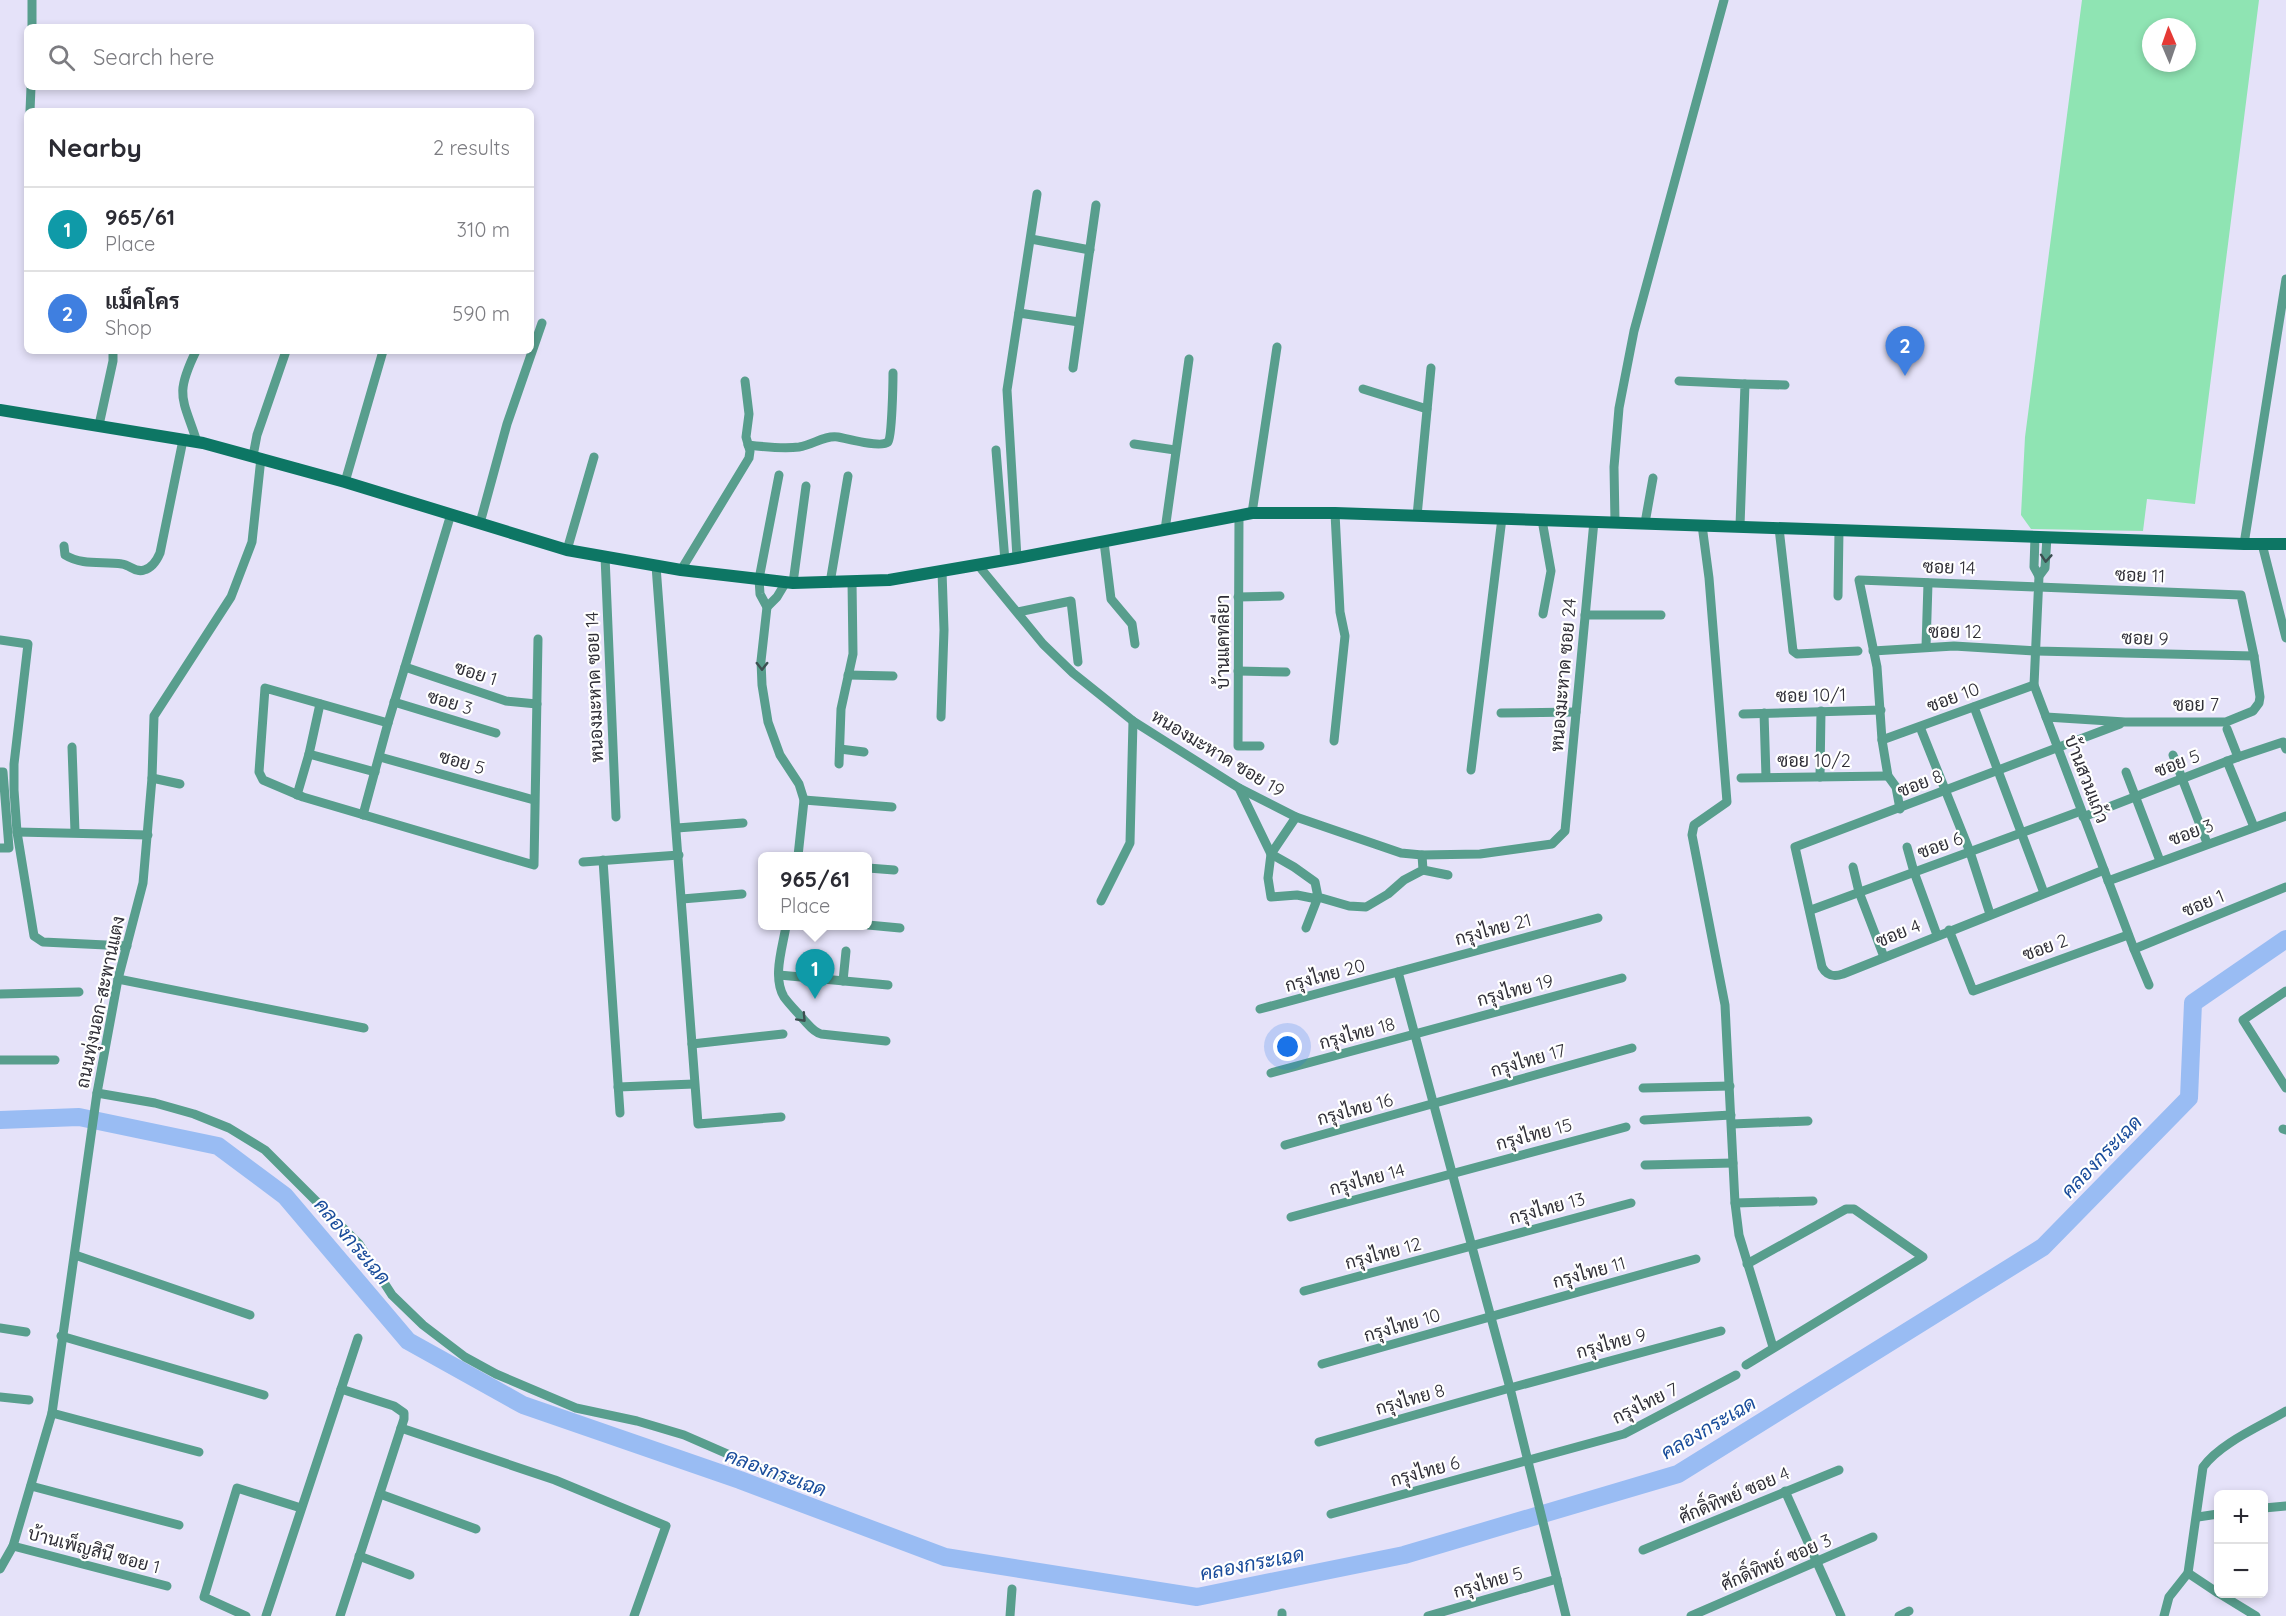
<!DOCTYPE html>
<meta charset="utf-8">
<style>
:root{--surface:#fff;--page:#f7f7f7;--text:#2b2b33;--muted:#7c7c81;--line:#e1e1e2;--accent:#db2777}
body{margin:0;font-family:Quicksand,Sarabun,sans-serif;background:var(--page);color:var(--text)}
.controls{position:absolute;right:18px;bottom:18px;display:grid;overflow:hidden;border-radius:9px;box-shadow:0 3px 9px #0003}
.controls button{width:54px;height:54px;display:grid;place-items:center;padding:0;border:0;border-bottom:2px solid var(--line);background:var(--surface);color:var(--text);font:30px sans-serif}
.compass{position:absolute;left:2142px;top:18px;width:54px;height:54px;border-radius:50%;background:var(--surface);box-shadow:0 3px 9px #0003;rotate:358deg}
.you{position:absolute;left:1288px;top:1047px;width:21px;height:21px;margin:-15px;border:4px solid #fff;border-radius:50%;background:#1a73e8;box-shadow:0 0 0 9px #1a73e833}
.badge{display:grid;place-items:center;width:39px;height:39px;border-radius:50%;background:var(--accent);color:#fff;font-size:20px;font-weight:700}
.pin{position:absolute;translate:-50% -50px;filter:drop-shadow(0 2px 3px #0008)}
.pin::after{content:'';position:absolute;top:32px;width:21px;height:18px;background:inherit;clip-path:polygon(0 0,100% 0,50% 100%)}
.popup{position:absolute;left:758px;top:852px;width:114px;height:78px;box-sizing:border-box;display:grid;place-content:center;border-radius:9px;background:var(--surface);filter:drop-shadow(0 2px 4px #0005);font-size:20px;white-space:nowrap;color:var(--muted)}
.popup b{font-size:22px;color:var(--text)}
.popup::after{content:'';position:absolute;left:50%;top:100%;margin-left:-12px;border:12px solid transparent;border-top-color:var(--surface)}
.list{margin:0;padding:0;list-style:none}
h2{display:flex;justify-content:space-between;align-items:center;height:78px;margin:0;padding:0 24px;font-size:26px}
h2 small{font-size:20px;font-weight:400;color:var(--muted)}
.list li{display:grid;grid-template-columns:39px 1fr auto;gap:18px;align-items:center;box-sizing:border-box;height:84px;padding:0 24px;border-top:2px solid var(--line)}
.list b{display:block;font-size:22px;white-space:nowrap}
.list p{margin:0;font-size:20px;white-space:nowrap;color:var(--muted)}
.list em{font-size:20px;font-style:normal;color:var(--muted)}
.icon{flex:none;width:33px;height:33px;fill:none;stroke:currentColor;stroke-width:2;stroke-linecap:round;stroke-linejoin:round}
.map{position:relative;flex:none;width:2286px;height:1616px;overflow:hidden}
.search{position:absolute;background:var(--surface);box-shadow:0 3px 9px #0003;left:24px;top:24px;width:510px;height:66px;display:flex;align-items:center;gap:15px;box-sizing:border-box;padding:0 21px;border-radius:9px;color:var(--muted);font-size:22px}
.panel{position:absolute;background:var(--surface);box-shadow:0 3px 9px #0003;left:24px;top:108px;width:510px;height:246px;border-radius:9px}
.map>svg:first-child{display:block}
.green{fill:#8fe4b3;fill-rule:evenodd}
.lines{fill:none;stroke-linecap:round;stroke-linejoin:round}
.river{stroke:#99bcf3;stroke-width:18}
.street{stroke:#589e8d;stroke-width:9}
.secondary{stroke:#0d7664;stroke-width:12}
.oneway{stroke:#3c5051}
.labels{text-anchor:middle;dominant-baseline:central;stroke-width:4.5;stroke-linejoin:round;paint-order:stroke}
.street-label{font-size:18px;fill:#302f37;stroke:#fff}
.water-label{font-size:20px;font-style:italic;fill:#194c9b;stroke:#fff}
</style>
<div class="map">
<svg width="2286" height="1616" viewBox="0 0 2286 1616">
<rect width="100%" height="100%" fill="#e5e2f9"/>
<path class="green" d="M 2082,0 L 2259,0 L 2195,504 L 2147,499 L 2143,531 L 2031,529 L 2021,515 L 2025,437 ZM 2151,27 L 2187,27 L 2187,63 L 2151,63 Z"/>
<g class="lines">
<polyline class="river" points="0,1120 79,1117 218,1146 285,1196 408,1341 523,1405 740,1480 945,1557 1197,1597 1404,1555 1678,1474 2043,1247 2189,1098 2193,1003 2286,939"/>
<g class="street">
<polyline points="32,27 32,0"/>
<polyline points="30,111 31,87"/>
<polyline points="1031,239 1090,250"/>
<polyline points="1019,313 1079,322"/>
<path d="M 196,351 C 174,396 183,398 197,442"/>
<polyline points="1073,368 1096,205"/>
<polyline points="1679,381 1745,384 1740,526"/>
<polyline points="1745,384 1785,385"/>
<polyline points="1363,389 1427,409"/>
<polyline points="99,425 113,361 113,351"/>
<polyline points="1134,444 1175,450"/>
<path d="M 748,445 C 765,447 782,449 799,447 C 813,445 824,435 838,437 C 848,439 881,448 888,442 C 892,437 893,383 893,373"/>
<polyline points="996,450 1005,561"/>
<polyline points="253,456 257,435 286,351"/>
<polyline points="779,475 759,579 760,594 767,607 761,661 762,685 768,722 780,755 799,784 804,800 798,856"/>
<polyline points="345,482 383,351"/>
<polyline points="1252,513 1277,347"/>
<polyline points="1239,515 1238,746 1260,746"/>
<polyline points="1417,516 1431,368"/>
<polyline points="1542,520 1551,571 1543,614"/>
<polyline points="1615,522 1614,467 1619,408 1634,331 1724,0"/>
<polyline points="480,523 507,424 542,323"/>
<polyline points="1645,523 1653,478"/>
<polyline points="1702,525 1709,578 1727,802 1694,825 1692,835 1725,1005 1735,1203 1739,1235 1773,1347"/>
<polyline points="1779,528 1793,651 1797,654 1858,651"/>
<polyline points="1165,530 1189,359"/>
<polyline points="2035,537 2034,567 2039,576"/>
<polyline points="2047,537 2045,568 2039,576 2034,685 2134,949 2149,985"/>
<polyline points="1104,542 1111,599 1132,624 1135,644"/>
<polyline points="2244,544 2286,279"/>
<polyline points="2262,544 2286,638"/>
<path d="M 64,546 L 65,555 C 83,566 102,561 122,564 C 130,565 136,573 144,570 C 152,568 157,560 160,553 L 183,440"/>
<polyline points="567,550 594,457"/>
<polyline points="605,556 616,817"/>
<polyline points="1017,558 1007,390 1037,194"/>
<polyline points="978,565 1043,644 1073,673 1133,721 1239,788 1296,817 1401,853 1422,855 1480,854 1552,844 1565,831 1594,521"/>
<polyline points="656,566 698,1124 781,1117"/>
<polyline points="681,570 749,458 750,451 746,437 749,414 745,381"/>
<polyline points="793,583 806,486"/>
<polyline points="830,583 848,476"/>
<polyline points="1838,596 1839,530"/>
<polyline points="1238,597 1280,596"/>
<polyline points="767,607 777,597 786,582"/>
<polyline points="1018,612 1071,601 1078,662"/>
<polyline points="1585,615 1661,615"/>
<polyline points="0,640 28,644 14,764 14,790 17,832 34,936 43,942 127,946"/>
<polyline points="1926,647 1928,583"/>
<polyline points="1873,651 1954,646 2036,651 2254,656"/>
<polyline points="405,667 506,701 537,704"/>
<polyline points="1238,671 1286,672"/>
<polyline points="848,675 893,676"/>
<polyline points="394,702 496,733"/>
<polyline points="320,704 309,754 375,772"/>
<polyline points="1974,707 2044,893"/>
<polyline points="1501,713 1576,712"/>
<polyline points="1764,713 1766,777"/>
<polyline points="1743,714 1881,710"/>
<polyline points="941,717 944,630 942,571"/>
<polyline points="388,723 265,688 259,772 263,780 303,797 534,865 538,639"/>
<polyline points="1920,727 1970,852 1990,914"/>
<polyline points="2227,729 2238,757"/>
<polyline points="1882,740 2034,685"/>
<polyline points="1334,741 1345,636 1340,612 1335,513"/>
<polyline points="72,747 75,832"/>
<polyline points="840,749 864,752"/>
<polyline points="2173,755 2207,843"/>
<polyline points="380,757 534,800"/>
<polyline points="2227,761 2254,827"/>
<polyline points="839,764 841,709 853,654 852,581"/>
<polyline points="1471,770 1502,518"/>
<polyline points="0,772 3,772 9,848 0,848"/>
<polyline points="2126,772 2160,861"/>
<polyline points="1820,777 1821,711"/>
<polyline points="152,778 180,784"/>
<polyline points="1741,778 1888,776"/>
<polyline points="1239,788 1271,854 1294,867 1315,882 1318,897 1349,906 1366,907 1388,894 1404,880 1423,870 1422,855"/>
<polyline points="297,795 309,754"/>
<polyline points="804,800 892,807"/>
<polyline points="1900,809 1896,787 1888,776 1882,740 1877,667 1859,580 2241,595 2254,656 2260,697 2259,703 2253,711 2226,722 2125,722 2046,717"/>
<polyline points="363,815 388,723 451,514"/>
<polyline points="1296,817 1271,854 1268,878 1271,897 1297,895 1312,898 1318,897 1306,928"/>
<polyline points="2083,817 2238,757 2283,742 2286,749"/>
<polyline points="677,828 743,823"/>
<polyline points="17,832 148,835"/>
<polyline points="1907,847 1914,872 1937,935"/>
<polyline points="603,860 620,1113"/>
<polyline points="583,862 679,855"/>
<polyline points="1853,867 1859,892 1884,957"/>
<polyline points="868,868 894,870"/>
<polyline points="1423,870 1448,875"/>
<path d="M 2104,870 L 1843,974 C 1834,977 1827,976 1822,967 L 1795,847 L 2120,724"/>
<polyline points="2108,881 2286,816"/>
<polyline points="682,899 742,894"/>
<polyline points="1101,901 1130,843 1133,721"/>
<polyline points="1811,910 2081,811"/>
<polyline points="868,925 900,928"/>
<path d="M 786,926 C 783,946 772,977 784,997 C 789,1004 797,1012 803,1019 C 808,1024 813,1032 821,1034 L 886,1041"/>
<polyline points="1949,930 1973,991 2128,935"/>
<polyline points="2134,949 2286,887"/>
<polyline points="1398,972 1510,1388 1566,1616"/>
<polyline points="779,975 888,985"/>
<polyline points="118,979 364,1028"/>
<polyline points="843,981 846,951"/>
<polyline points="2286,991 2243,1020 2286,1088"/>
<polyline points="0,994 79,992"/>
<polyline points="1260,1009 1598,918"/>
<polyline points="692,1044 783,1034"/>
<polyline points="0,1060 55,1060"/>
<polyline points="1271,1073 1622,978"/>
<polyline points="618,1087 694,1084"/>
<polyline points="1643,1088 1730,1086"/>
<polyline points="97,1093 155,1103 194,1114 229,1128 265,1150 359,1244 392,1295 423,1325 465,1357 496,1374 576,1408 637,1421 684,1435 778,1476"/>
<polyline points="1644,1120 1731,1115"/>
<polyline points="1732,1124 1808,1121"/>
<polyline points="2283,1129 2286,1130"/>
<polyline points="1285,1145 1632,1048"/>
<polyline points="1645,1165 1733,1163"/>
<polyline points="1735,1203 1813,1201"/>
<polyline points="1291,1217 1626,1127"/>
<polyline points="75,1255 250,1315"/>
<polyline points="1304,1291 1631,1203"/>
<polyline points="0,1328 26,1332"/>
<polyline points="61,1336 264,1395"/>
<polyline points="1322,1364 1696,1259"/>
<polyline points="1746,1365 1923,1257 1854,1209 1846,1209 1747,1264"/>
<polyline points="0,1397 29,1400"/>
<polyline points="52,1413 199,1452"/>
<polyline points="401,1428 555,1480 666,1526 634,1616"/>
<polyline points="1319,1442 1510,1388 1721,1331"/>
<polyline points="31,1486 179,1525"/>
<polyline points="1785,1491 1841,1616"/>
<polyline points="380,1494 476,1529"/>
<polyline points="2264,1508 2286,1506"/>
<polyline points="1331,1514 1624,1434 1736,1375"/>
<polyline points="2198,1517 2218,1514"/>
<polyline points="13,1546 167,1586"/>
<polyline points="1643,1550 1839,1470"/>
<polyline points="359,1556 410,1575"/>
<polyline points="0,1569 13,1546 52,1413 97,1093 118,979 143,883 152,778 154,716 231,597 252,542 261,458"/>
<polyline points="2188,1573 2218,1593"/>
<polyline points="2220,1594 2256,1616"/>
<polyline points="1282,1613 1282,1616"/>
<polyline points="246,1616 204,1597 237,1488 301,1508"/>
<polyline points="266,1616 358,1338"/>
<polyline points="340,1616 404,1419 404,1413 394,1406 341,1389"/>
<polyline points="1010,1616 1012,1589"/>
<polyline points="1428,1616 1557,1579"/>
<polyline points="1691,1616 1873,1537"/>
<polyline points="1899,1616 1909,1611"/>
<path d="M 2164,1616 L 2169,1597 L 2188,1573 L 2203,1467 C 2220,1443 2261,1426 2286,1411"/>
</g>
<polyline class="secondary" points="0,410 203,443 345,482 567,550 681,570 793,583 889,580 1017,558 1252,513 1335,513 2244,544 2286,544"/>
</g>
<defs><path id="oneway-chevron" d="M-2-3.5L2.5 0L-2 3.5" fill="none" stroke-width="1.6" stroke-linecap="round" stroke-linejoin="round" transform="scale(1.5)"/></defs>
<g class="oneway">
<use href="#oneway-chevron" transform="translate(2046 558) rotate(94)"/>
<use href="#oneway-chevron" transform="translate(762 666) rotate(90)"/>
<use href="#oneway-chevron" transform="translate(802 1018) rotate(47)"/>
</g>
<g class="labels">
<g class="street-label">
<text transform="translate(1949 567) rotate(2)">ซอย 14</text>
<text transform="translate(2140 575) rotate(2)">ซอย 11</text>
<text x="1955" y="631">ซอย 12</text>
<text transform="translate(2145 638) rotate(2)">ซอย 9</text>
<text transform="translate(1222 642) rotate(-90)">บ้านแคทลียา</text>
<text transform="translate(476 673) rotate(18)">ซอย 1</text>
<text transform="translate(1563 675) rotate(-85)">หนองมะหาด ซอย 24</text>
<text transform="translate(594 687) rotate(-92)">หนองมะหาด ซอย 14</text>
<text transform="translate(1811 695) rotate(-1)">ซอย 10/1</text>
<text transform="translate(1953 697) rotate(-20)">ซอย 10</text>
<text transform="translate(450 702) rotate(17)">ซอย 3</text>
<text x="2196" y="704">ซอย 7</text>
<text transform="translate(1218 753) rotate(31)">หนองมะหาด ซอย 19</text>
<text x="1814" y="760">ซอย 10/2</text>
<text transform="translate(462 762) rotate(16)">ซอย 5</text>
<text transform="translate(2177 763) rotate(-21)">ซอย 5</text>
<text transform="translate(2087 779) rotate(69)">บ้านสวนแก้ว</text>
<text transform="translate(1920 783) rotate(-21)">ซอย 8</text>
<text transform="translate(2191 832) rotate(-20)">ซอย 3</text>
<text transform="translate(1940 845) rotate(-20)">ซอย 6</text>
<text transform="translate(2203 903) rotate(-22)">ซอย 1</text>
<text transform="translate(1493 929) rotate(-15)">กรุงไทย 21</text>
<text transform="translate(1898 933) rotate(-22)">ซอย 4</text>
<text transform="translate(2045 947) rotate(-20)">ซอย 2</text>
<text transform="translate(1325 975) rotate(-15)">กรุงไทย 20</text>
<text transform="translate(1515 990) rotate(-15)">กรุงไทย 19</text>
<text transform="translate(100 1002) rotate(-78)">ถนนทุ่งนอก-สะพานแตง</text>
<text transform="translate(1357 1033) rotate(-15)">กรุงไทย 18</text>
<text transform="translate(1528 1060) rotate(-16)">กรุงไทย 17</text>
<text transform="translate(1355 1109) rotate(-15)">กรุงไทย 16</text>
<text transform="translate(1534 1134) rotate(-15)">กรุงไทย 15</text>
<text transform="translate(1367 1179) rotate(-15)">กรุงไทย 14</text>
<text transform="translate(1547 1208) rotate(-15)">กรุงไทย 13</text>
<text transform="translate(1383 1253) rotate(-15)">กรุงไทย 12</text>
<text transform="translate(1589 1272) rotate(-15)">กรุงไทย 11</text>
<text transform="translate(1402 1325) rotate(-16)">กรุงไทย 10</text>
<text transform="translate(1611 1343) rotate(-15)">กรุงไทย 9</text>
<text transform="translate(1410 1399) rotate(-16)">กรุงไทย 8</text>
<text transform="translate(1645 1403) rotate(-26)">กรุงไทย 7</text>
<text transform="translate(1425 1471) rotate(-15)">กรุงไทย 6</text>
<text transform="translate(1734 1495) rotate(-23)">ศักดิ์ทิพย์ ซอย 4</text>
<text transform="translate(94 1550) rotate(15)">บ้านเพ็ญสินี ซอย 1</text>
<text transform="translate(1776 1562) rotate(-23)">ศักดิ์ทิพย์ ซอย 3</text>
<text transform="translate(1488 1582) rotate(-16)">กรุงไทย 5</text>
</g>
<g class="water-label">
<text transform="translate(2101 1156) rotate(-46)">คลองกระเฉด</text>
<text transform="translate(353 1241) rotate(50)">คลองกระเฉด</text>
<text transform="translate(1708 1427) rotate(-30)">คลองกระเฉด</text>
<text transform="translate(776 1472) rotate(20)">คลองกระเฉด</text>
<text transform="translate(1252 1563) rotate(-11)">คลองกระเฉด</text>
</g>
</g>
</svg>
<div class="controls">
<button>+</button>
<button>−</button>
</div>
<svg class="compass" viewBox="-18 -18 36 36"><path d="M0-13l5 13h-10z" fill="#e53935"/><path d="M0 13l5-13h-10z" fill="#7c7c81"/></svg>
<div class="you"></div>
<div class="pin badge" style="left:815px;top:999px;background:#0f9aa8">1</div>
<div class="popup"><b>965/61</b>Place</div>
<div class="pin badge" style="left:1905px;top:376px;background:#3f7fe0">2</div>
<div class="search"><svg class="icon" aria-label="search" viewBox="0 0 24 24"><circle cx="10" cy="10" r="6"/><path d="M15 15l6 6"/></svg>Search here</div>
<section class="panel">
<h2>Nearby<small>2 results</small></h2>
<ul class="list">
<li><span class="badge" style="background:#0f9aa8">1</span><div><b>965/61</b><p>Place</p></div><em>310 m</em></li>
<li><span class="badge" style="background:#3f7fe0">2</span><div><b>แม็คโคร</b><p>Shop</p></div><em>590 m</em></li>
</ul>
</section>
</div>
